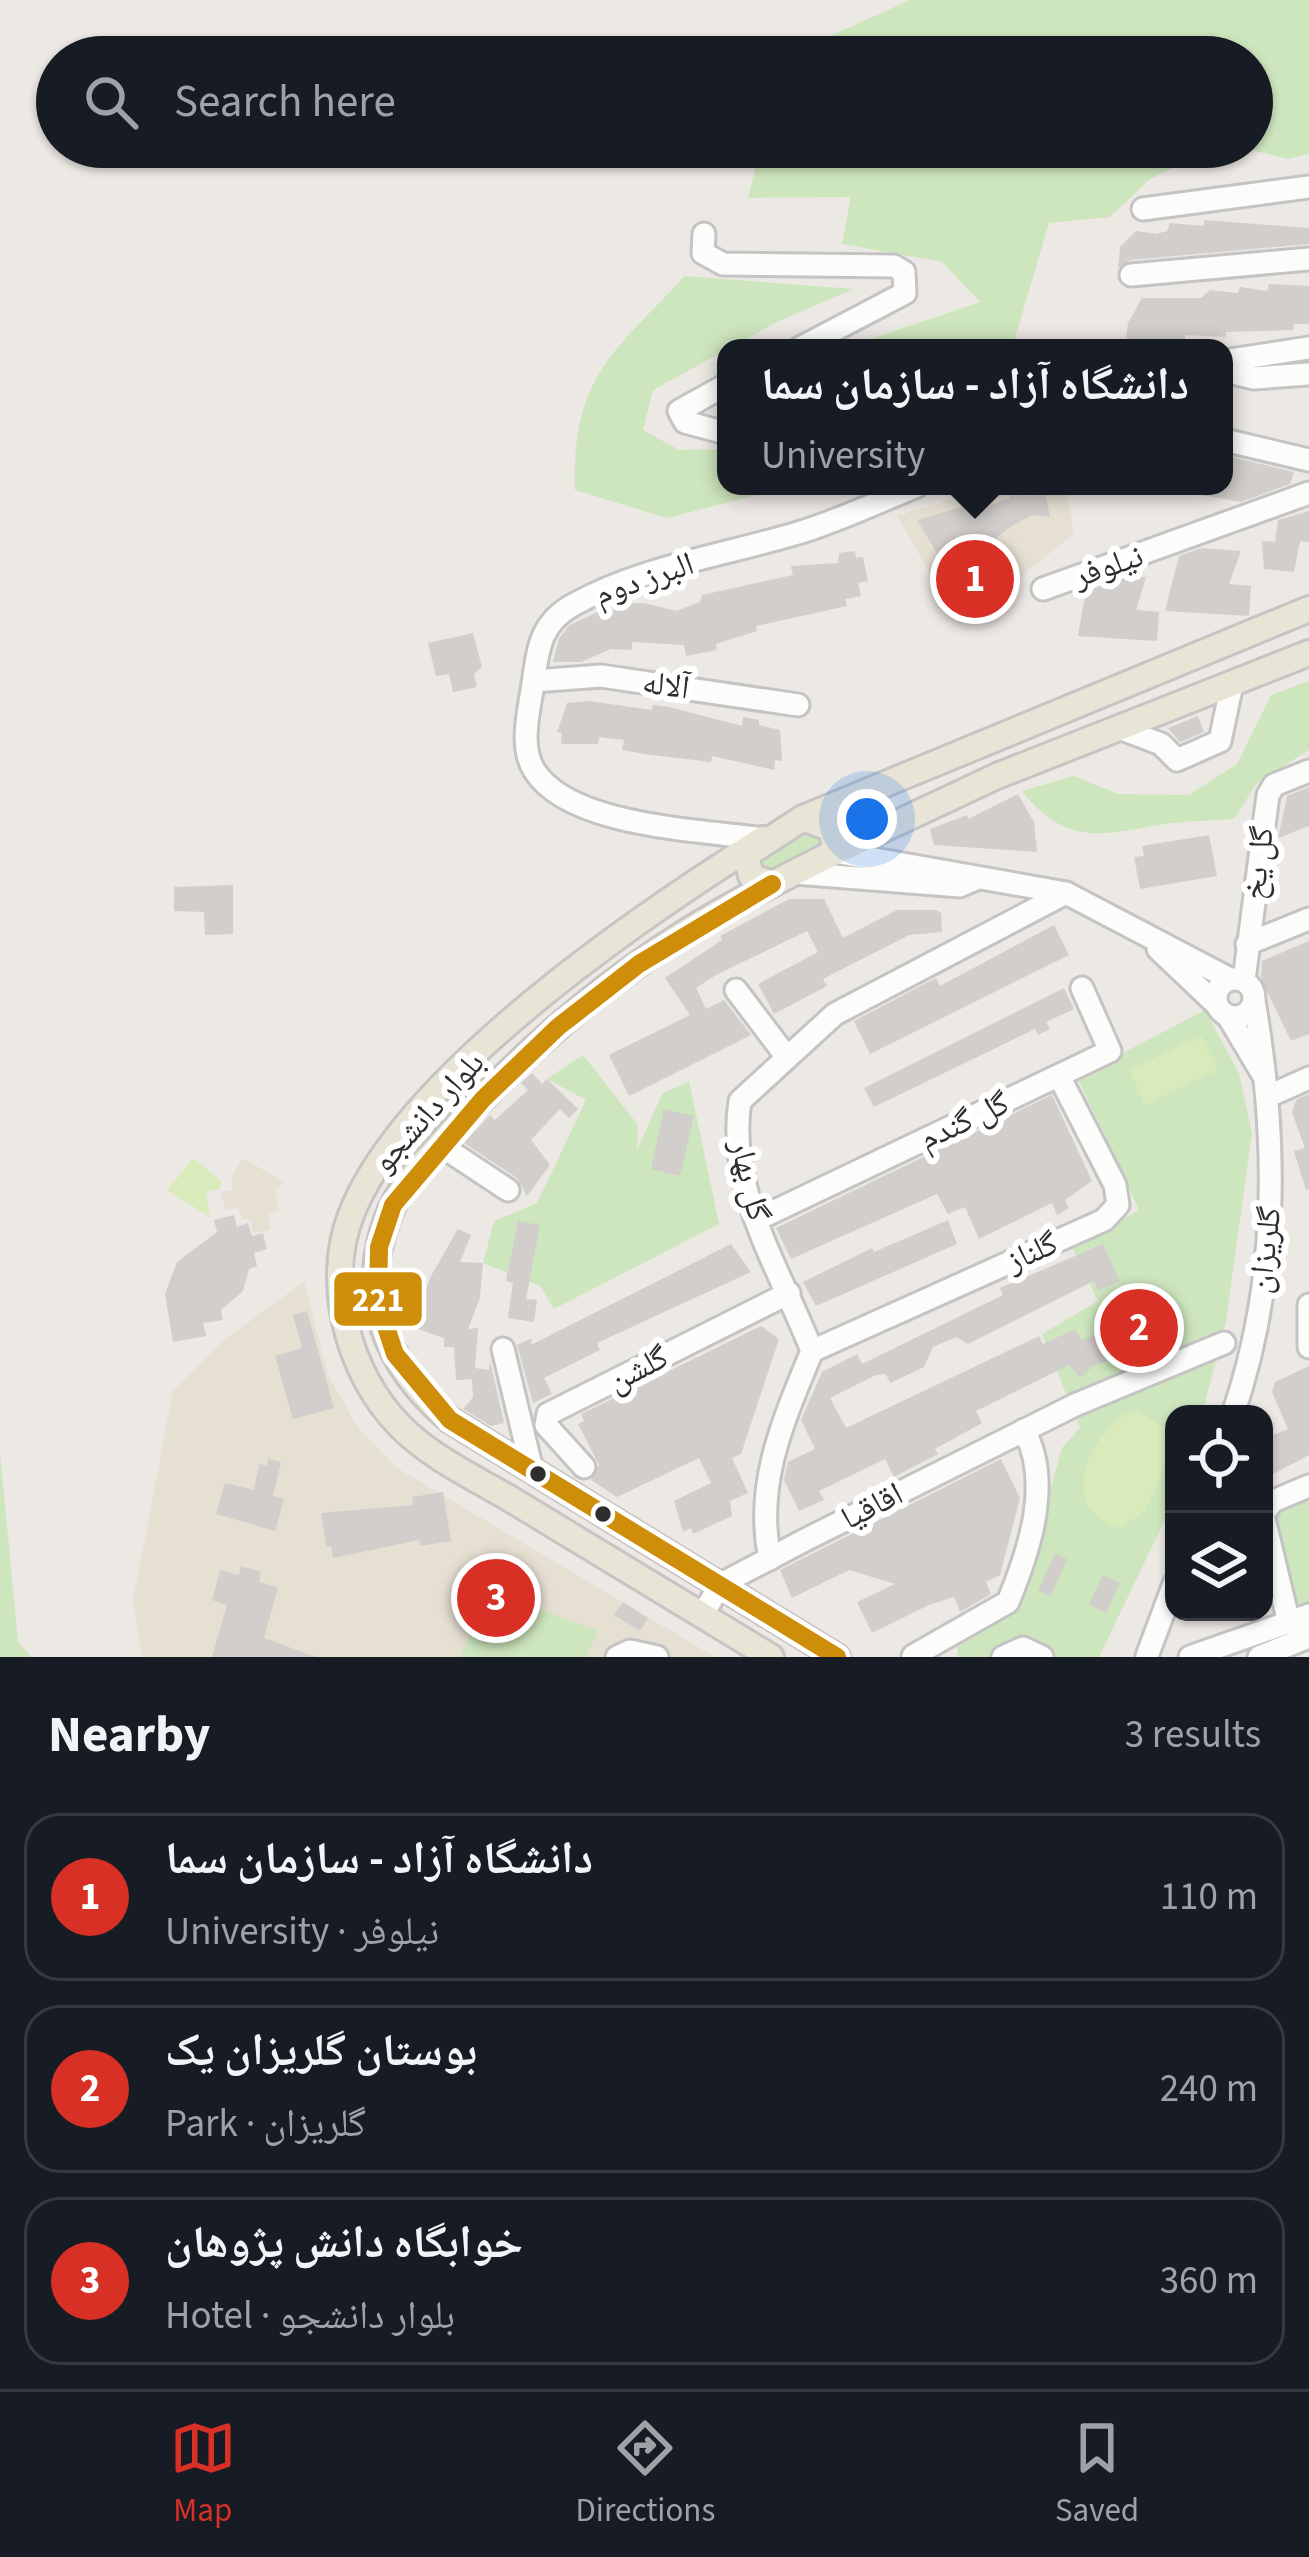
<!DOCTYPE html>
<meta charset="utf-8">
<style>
:root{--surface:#171b24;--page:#20242c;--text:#f1f3f6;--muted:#9ea1a6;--line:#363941;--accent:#d93025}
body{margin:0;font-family:"Source Sans 3","Noto Naskh Arabic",sans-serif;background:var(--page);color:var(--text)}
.controls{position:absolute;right:36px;bottom:36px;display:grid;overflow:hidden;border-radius:24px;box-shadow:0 3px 9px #0004}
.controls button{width:108px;height:108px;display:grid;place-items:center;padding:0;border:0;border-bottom:3px solid var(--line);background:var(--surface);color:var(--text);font:60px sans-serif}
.you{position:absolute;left:867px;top:819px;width:42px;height:42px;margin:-30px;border:9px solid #fff;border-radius:50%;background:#1a73e8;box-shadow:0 0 0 18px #1a73e833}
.badge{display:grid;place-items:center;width:78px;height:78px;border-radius:50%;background:var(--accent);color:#fff;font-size:39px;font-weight:700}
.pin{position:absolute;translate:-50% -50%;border:6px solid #fff;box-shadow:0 3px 12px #0006}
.popup{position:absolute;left:717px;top:339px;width:516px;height:156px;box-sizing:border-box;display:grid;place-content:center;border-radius:24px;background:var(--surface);filter:drop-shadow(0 3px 9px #0005);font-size:39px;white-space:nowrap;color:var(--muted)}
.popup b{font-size:45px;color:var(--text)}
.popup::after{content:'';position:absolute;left:50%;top:100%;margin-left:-24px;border:24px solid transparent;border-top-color:var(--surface)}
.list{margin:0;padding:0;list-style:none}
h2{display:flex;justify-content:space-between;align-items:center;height:156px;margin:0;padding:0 48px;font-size:51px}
h2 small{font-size:39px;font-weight:400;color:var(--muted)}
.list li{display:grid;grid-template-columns:78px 1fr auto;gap:36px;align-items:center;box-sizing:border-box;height:168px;margin:0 24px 24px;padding:0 24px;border:3px solid var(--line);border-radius:36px}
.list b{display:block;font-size:45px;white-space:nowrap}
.list p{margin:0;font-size:39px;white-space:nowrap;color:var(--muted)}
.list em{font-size:39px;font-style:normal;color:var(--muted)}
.icon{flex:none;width:66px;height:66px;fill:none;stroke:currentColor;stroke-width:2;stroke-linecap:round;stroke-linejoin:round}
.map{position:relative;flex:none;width:1309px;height:1657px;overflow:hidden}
.search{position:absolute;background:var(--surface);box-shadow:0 3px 9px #0004;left:36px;right:36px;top:36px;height:132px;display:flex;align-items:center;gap:30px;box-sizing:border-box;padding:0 42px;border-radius:66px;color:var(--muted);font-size:45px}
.sheet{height:732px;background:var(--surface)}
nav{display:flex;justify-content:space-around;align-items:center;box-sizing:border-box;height:168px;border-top:3px solid var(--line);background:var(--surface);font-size:33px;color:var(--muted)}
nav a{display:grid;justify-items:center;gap:6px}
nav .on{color:var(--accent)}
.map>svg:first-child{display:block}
.education{fill:#e6e0d3}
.green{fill:#cee6be}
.pitch{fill:#d9eabb}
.building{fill:#d1cecb}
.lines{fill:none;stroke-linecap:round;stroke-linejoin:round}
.minor-casing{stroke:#c5c4c5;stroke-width:27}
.major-casing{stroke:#c6c5c4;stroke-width:30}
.minor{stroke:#fcfcfb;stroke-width:21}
.major{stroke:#e8e4d6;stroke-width:24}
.bus-1-casing{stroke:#fff;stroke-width:27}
.bus-1{stroke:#cf8e09;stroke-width:18}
.bus-dot{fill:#2e2e2e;stroke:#fff;stroke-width:4.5}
.labels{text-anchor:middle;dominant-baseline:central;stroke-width:12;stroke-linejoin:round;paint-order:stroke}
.street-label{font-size:33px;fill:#2e2e2e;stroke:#fff}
.line-badge{stroke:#fff;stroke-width:4.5}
.badge-label{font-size:33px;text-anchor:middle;font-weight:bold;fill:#fff}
</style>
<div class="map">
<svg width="1309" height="1657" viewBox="0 0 1309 1657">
<rect width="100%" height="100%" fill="#ece8e4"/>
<g class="education">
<polygon points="998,486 1066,486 1074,534 960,625 897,516"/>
<polygon points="243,1158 284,1182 275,1191 279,1211 268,1214 270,1230 253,1233 251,1219 242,1220 239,1208 225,1210 221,1192 233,1190 231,1178"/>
<polygon points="304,1282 328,1375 358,1428 397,1468 715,1657 142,1657 133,1601 173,1391 224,1340"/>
</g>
<g class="green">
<polygon points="910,0 1309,0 1309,154 1288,159 1239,147 1252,147 1252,57 784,57"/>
<polygon points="761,147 1216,147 1150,179 1110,217 1049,223 1012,348 844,348 980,302 942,262 842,244 851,197 748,198"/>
<path d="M 685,276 L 854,289 L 779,321 L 653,390 L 643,430 L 679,450 L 726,449 L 726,486 L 792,486 L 667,518 L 575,490 C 572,377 612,354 685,276 Z"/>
<path d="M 1309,681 L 1309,750 L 1257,783 L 1234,819 C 1209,821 1183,821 1158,825 C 1099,836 1065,845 1022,791 L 1074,776 L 1118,794 L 1189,795 L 1237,764 L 1271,695 Z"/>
<polygon points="804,828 820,834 824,844 773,877 756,867 760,854"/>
<polygon points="1205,1010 1239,1073 1252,1133 1226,1321 1204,1407 1202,1414 1174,1414 1174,1501 1099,1657 958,1657 957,1646 1010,1615 1019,1601 1062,1448 1080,1428 1042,1334 1098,1301 1073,1248 1139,1210 1077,1077"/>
<polygon points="583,1055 638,1125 637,1150 662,1094 689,1081 719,1224 554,1309 540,1286 483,1263 494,1221 537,1203 586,1100 547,1079"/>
<polygon points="0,1453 18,1642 32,1657 0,1657"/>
<polygon points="1309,1495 1309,1604 1295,1609 1269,1511"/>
<polygon points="527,1604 598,1631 586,1657 460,1657 476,1623"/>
</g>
<g class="pitch">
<polygon points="1201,1036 1218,1070 1145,1105 1129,1070"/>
<polygon points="194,1158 222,1182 219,1189 206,1192 210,1217 167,1190"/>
<path d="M 1135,1410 L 1166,1428 L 1173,1448 L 1145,1511 L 1120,1528 C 1052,1510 1092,1425 1135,1410 Z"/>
</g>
<g class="building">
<polygon points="1205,220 1309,228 1309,244 1130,260 1118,268 1120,247 1136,231 1156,234 1167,231 1170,223 1203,226"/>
<polygon points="1269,284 1309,286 1309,324 1294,324 1293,330 1226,332 1226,337 1185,335 1185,342 1126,341 1128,323 1142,298 1201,298 1210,290 1238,293 1240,287 1267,291"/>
<polygon points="1224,455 1294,472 1290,484 1241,502 1190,493 1190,486 1224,486"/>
<polygon points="1005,486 1023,486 1027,496 1045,490 1050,517 1032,515 1012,526 989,543 968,571 950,575 917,520 975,503 977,511 1010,498"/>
<polygon points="1309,511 1309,542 1300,541 1294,572 1264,569 1262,541 1275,542 1278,520"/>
<polygon points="1202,548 1241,551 1229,584 1251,586 1249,616 1165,611 1179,556"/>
<polygon points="855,551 856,558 863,557 868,581 858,583 861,596 845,599 847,606 756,626 757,631 716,644 717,650 686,656 684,645 632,642 632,650 611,649 581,662 553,662 559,638 570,625 615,604 644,603 676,611 700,602 702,595 793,575 791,566 838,563 839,553"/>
<polygon points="1125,575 1146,577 1136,610 1159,612 1157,641 1078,636 1086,590"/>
<polygon points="473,633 482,667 474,674 477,687 453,692 449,674 436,676 428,643"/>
<polygon points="589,701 652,710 653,705 669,707 742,726 743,717 759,720 759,725 780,730 782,761 775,760 774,770 712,756 711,762 644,754 622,750 624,740 599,737 598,744 561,744 562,733 557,732 567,703"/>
<polygon points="1198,716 1204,732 1180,742 1168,728"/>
<polygon points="1309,787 1309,826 1278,838 1287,796"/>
<polygon points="1018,794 1034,822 1037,852 934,845 930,829 967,815 968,819"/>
<polygon points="1209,835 1217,876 1140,889 1134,857 1144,856 1142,846"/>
<polygon points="233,885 233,934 205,935 204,912 174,911 174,887"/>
<polygon points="789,899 824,899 843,938 897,910 936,910 941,913 942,932 909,935 823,979 827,986 774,1014 758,984 818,952 807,931 716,975 696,988 706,1009 724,1000 751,1035 629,1096 609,1055 690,1015 665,978 722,940 720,936"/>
<polygon points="1054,925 1069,955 870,1054 854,1021 936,978 940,986"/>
<polygon points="1309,941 1309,1034 1291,1041 1261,979 1262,961"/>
<polygon points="1064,988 1074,1009 1046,1022 1050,1029 1038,1035 1035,1029 874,1107 864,1088"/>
<polygon points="532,1073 542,1084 547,1079 578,1109 569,1118 560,1109 531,1140 550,1165 527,1196 517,1178 464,1143 490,1115 495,1120 528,1090 521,1083"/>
<polygon points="1309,1094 1309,1189 1306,1190 1294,1151 1305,1148 1292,1112 1296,1100"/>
<polygon points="1052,1095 1092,1181 1065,1200 1069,1208 1057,1215 1052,1203 979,1239 965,1207 948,1214 937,1194 791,1259 776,1228"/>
<polygon points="664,1109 694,1116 680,1176 651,1169"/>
<polygon points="234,1215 237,1227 248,1223 252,1236 263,1233 267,1249 254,1253 257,1266 249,1269 243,1291 221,1310 223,1320 203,1323 206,1336 173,1342 165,1294 177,1262 217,1232 214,1220"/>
<polygon points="948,1220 957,1244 816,1306 803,1282 872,1248 874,1252"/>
<polygon points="518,1221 540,1225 526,1299 537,1300 534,1322 508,1318 513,1283 506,1281"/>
<polygon points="458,1229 471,1235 460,1262 483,1263 480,1298 468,1329 478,1328 475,1368 489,1370 490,1361 504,1423 491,1426 463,1409 473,1397 472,1379 456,1380 454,1347 444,1347 444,1338 412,1327 431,1276"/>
<polygon points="731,1244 751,1272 597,1343 600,1350 544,1378 552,1394 533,1403 517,1345 532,1338 531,1345"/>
<polygon points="1103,1244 1120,1281 1098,1291 1094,1281 968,1344 956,1337 933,1347 924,1367 890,1383 886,1374 876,1375 830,1398 846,1428 1039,1336 1043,1344 1075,1329 1081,1340 1129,1323 1140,1333 1137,1348 1093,1366 1080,1378 1069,1365 976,1411 982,1423 935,1449 938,1454 894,1477 885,1459 819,1491 824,1500 799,1511 784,1480 788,1462 815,1449 801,1420 822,1372 857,1354 862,1364 1003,1295 1000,1288"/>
<polygon points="307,1311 334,1408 293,1419 275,1356 302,1348 293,1315"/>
<polygon points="761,1326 779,1339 741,1454 732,1458 748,1493 730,1501 732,1516 693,1534 691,1528 683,1532 674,1501 711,1483 699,1458 617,1497 591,1480 599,1465 578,1424 584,1421 581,1414"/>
<polygon points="1309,1366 1309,1455 1264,1479 1264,1439 1288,1429 1272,1392 1275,1382"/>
<polygon points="268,1459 281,1462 273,1496 284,1499 275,1531 216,1514 225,1483 254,1490 259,1464 267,1466"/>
<polygon points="1001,1459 1020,1498 1000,1575 986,1582 991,1594 960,1612 954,1597 929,1605 872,1633 857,1602 895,1584 849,1570 792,1598 780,1570"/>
<polygon points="443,1492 451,1541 420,1546 419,1540 333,1558 331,1546 326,1547 321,1513 413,1505 412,1497"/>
<polygon points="1055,1553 1067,1559 1051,1596 1038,1591"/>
<polygon points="241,1566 261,1572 259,1582 278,1587 264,1638 316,1657 212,1657 227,1605 212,1600 220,1570 239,1575"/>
<polygon points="515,1573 527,1604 476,1623 465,1592"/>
<polygon points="1103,1575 1120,1583 1106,1613 1089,1604"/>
<polygon points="623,1602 648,1618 640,1631 614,1615"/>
</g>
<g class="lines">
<defs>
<g id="minor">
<polyline points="1143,209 1309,187"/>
<polyline points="704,234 703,253 723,264 894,266 904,272 905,293 800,348"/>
<polyline points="1131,275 1309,259"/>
<polyline points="1224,361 1309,348"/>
<polyline points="1224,371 1254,378 1309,374"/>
<polyline points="726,385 679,411 685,422 726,433"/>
<polyline points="1224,440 1309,460"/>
<polyline points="1043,589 1309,493"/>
<polyline points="534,681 601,676 798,705"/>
<polyline points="1119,728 1161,744 1177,760 1220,741 1232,684"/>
<path d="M 763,839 C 702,830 569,827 534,770 C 520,747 528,715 532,690 C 538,654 537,625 573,605 C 641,567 724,555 798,533 C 838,521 878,502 917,486"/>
<polyline points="835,852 1066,893 1230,979"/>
<polyline points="795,873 960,886 976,879"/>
<polyline points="1247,944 1309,919"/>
<polyline points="1158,949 1217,1005"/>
<circle cx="1235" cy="998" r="19"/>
<polyline points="1244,980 1268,795 1274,785 1309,771"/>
<polyline points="736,990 786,1056"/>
<polyline points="1228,1016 1262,1073"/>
<polyline points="1271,1095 1309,1078"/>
<polyline points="440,1145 508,1190"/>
<polyline points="756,1220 1110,1051 1082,988"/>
<polyline points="1309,1305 1309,1347"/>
<polyline points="503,1349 532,1470"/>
<polyline points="812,1351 1104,1220 1118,1205 1115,1185 1059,1076"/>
<path d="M 1233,1414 C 1279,1279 1278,1139 1254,1001"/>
<polyline points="584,1467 546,1425 548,1414 789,1293"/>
<polyline points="1264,1513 1273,1501 1309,1486"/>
<polyline points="1264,1519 1289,1623"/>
<path d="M 770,1559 C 754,1484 784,1419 812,1351 C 781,1271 726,1189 740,1101 L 835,1014 L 1066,893"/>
<polyline points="702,1615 721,1584 805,1540 1075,1405 1224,1343"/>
<path d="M 913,1656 L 1008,1602 C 1030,1549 1052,1482 1024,1430"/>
<polyline points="1147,1656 1174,1584"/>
<polyline points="617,1657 630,1651 657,1657"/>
<polyline points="1003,1657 1023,1648 1042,1657"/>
<polyline points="1190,1657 1309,1615"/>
<polyline points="1259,1657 1309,1637"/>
</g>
<g id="major">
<polyline points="803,818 1309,609"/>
<polygon points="803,818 832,829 835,852 772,884 751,876 746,855"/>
<path d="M 763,839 C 639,917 405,1076 351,1215 C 324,1284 349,1375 400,1426 C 433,1460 482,1481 522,1506 C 605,1556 688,1606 771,1657"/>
<polyline points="835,852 997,776 1309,653"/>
<path d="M 772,884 C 647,946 540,1032 447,1137 C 425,1162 400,1185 388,1217 C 357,1298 388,1368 450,1420 L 837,1657"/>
</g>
</defs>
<use href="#minor" class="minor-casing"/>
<use href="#major" class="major-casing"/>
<use href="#minor" class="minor"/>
<use href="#major" class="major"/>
<defs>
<polyline id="bus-1" points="772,884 639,964 558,1027 483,1099 393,1205 379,1247 378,1303 395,1354 450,1420 837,1657"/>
</defs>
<use href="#bus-1" class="bus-1-casing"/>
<use href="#bus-1" class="bus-1"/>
</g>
<g class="bus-dot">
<circle cx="538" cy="1474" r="10"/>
<circle cx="603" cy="1514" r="10"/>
</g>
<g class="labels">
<g class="street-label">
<text transform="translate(1108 566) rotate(-19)">نیلوفر</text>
<text transform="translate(644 579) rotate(-19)">البرز دوم</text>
<text transform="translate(666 685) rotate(8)">آلاله</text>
<text transform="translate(1258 863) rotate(-82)">گل یخ</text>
<text transform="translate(428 1112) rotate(-48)">بلوار دانشجو</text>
<text transform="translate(964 1121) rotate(-25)">گل گندم</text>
<text transform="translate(750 1180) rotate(77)">گل بهار</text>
<text transform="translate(1265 1250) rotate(-83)">گلریزان</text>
<text transform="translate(1032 1252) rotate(-24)">گلناز</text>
<text transform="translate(638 1369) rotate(-27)">گلشن</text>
<text transform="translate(872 1506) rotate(-27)">اقاقیا</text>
</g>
</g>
<rect class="line-badge" x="332" y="1270" width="92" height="58" rx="12" fill="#cf8e09"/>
<g class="badge-label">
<text x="378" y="1311">221</text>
</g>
</svg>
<div class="controls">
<button><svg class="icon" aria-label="locate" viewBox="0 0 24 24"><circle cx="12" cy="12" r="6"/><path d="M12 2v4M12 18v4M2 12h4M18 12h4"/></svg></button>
<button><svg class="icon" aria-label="layers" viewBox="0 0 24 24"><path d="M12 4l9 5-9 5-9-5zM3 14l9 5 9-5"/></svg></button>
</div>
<div class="you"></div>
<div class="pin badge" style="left:975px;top:579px">1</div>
<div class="popup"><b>دانشگاه آزاد - سازمان سما</b>University</div>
<div class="pin badge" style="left:1139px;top:1328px">2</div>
<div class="pin badge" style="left:496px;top:1598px">3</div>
<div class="search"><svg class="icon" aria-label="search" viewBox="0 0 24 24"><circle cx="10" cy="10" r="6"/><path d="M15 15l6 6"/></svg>Search here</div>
</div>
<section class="sheet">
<h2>Nearby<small>3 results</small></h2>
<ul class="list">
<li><span class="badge">1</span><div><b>دانشگاه آزاد - سازمان سما</b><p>University · نیلوفر</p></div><em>110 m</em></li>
<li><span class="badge">2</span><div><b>بوستان گلریزان یک</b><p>Park · گلریزان</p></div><em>240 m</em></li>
<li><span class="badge">3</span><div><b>خوابگاه دانش پژوهان</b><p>Hotel · بلوار دانشجو</p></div><em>360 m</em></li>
</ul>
</section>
<nav>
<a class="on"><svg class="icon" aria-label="map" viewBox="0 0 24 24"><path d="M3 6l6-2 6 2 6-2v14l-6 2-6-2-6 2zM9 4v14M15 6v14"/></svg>Map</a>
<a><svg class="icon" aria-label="directions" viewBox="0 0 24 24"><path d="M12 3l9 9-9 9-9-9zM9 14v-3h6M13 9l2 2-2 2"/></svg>Directions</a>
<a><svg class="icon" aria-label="saved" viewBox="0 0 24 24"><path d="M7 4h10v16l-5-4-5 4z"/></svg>Saved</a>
</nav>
